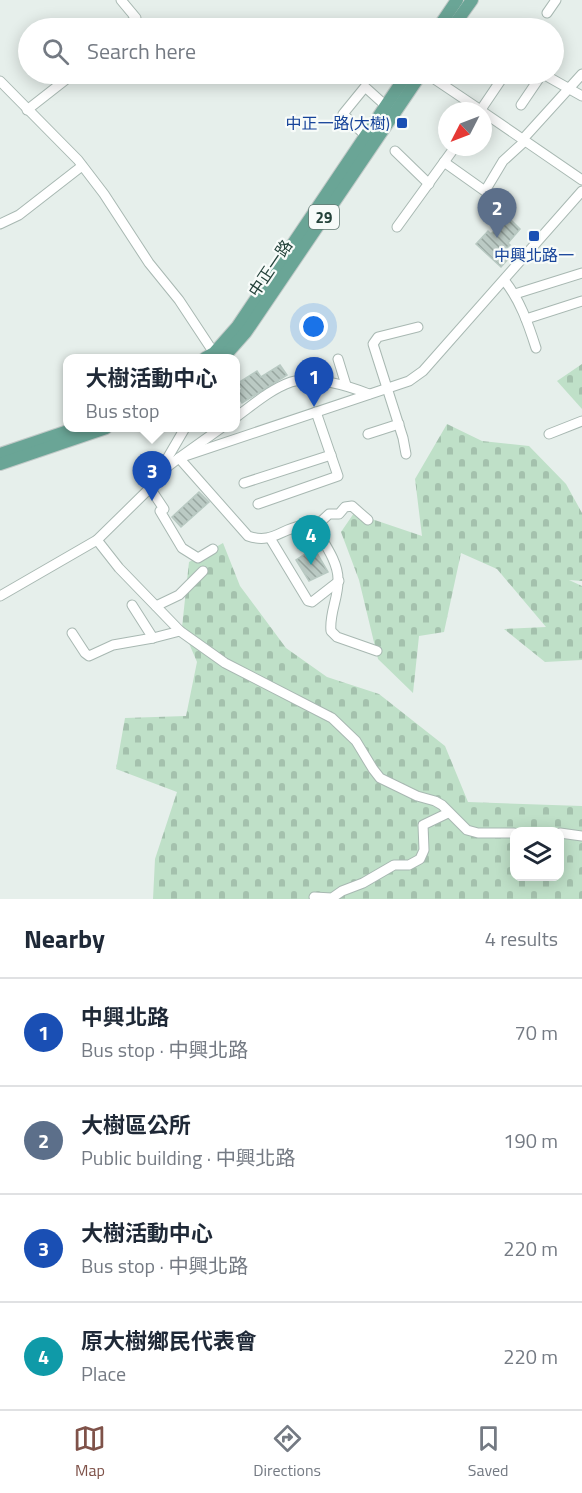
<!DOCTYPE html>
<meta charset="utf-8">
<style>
:root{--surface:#fff;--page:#f6f6f7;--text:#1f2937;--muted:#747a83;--line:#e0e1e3;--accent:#7f5249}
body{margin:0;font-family:"Titillium Web","Noto Sans TC",sans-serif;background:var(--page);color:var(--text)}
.controls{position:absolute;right:18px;bottom:18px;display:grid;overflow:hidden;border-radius:12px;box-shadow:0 3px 15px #0003}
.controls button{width:54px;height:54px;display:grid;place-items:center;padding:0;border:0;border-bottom:2px solid var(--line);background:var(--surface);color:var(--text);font:30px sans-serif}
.compass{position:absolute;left:438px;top:102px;width:54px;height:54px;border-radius:50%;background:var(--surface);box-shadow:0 3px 15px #0003;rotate:228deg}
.you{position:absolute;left:314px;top:327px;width:21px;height:21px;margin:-15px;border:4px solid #fff;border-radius:50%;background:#1a73e8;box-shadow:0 0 0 9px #1a73e833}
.badge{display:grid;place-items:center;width:39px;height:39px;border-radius:50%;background:var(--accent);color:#fff;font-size:20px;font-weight:700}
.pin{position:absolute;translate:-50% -50px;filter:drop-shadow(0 2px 3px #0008)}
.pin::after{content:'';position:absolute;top:32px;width:21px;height:18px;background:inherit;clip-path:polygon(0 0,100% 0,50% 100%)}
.popup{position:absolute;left:63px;top:354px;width:177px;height:78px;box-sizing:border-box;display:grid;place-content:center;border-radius:12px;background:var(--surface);filter:drop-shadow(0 2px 4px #0005);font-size:20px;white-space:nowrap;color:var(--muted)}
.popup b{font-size:22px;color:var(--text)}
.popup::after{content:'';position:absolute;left:50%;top:100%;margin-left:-12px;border:12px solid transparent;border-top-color:var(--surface)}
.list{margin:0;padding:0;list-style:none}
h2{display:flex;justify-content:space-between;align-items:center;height:78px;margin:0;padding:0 24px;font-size:26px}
h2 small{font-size:20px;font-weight:400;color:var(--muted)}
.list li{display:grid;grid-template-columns:39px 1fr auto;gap:18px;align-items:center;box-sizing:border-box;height:108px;padding:0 24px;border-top:2px solid var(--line)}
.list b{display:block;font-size:22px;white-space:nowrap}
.list p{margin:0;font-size:20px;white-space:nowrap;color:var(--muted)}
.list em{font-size:20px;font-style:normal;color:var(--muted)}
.icon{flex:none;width:33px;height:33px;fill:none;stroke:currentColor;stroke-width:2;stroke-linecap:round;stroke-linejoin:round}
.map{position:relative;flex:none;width:582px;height:899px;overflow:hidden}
.search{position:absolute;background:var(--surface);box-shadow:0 3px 15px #0003;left:18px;right:18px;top:18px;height:66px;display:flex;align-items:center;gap:15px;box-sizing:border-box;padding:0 21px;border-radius:33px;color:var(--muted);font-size:22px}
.sheet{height:510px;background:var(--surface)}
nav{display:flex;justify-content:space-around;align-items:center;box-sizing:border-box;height:84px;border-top:2px solid var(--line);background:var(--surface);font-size:16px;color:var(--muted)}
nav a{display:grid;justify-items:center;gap:3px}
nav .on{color:var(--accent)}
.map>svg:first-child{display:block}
.cemetery{fill:url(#cemetery-stones);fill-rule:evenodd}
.building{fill:url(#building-back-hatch);stroke:#b8c9c2;stroke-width:1.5}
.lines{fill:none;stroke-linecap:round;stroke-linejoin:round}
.minor-casing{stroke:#a8b8b2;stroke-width:11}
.major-casing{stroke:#c2cac8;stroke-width:14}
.minor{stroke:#fff;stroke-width:9}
.major{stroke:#6aa596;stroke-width:12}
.transit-dot{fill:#1a4fb4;stroke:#f7fbf9;stroke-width:2}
.labels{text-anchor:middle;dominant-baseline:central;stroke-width:4.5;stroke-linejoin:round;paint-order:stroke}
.shield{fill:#f7fbf9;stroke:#637a73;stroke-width:1.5}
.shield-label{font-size:15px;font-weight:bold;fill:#24423a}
.transit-label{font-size:16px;fill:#164399;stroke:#f7fbf9;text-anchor:end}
.street-label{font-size:16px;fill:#24423a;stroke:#f7fbf9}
</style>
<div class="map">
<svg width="582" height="899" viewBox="0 0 582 899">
<defs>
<pattern id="cemetery-stones" width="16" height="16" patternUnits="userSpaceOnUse" patternTransform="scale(1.5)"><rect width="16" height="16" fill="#bfe0c8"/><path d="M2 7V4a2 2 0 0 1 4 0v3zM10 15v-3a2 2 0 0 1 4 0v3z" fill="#a4c1ad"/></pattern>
<pattern id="building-back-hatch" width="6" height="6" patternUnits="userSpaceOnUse" patternTransform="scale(1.5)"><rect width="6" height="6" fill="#bbcac4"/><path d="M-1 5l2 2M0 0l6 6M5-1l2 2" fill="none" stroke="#98a6a0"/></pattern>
</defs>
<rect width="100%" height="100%" fill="#e6efeb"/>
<g class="cemetery">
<polygon points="582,364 582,409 557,381"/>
<polygon points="447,424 482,441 529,446 566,484 582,513 582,581 569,580 582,586 582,660 545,662 504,629 546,627 497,569 461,553 444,632 419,636 413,693 378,659 359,580 341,532 354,513 422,536 415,479"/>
<path d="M 223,543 L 240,586 L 286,648 L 327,677 L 379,694 L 445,746 L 468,802 L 582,806 L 582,899 L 153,899 L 155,859 L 177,792 L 116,769 L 125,718 L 186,716 L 197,662 L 182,627 L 189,562 ZM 514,832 L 560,832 L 560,876 L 514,876 Z"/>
</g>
<g class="building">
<polygon points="507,216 520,229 508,243 510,245 503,252 509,258 501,267 476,244 488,231 491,234"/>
<polygon points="280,365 287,375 242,403 236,393 242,389 238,383 257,371 261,377"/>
<polygon points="199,492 209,502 181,527 172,517"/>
<polygon points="314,548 328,572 309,581 296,560"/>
</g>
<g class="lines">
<defs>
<g id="minor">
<polyline points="121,0 136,18 124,28"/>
<polyline points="547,13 556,0"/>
<polyline points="427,74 482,111"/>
<polyline points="543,74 582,96"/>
<polyline points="0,81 78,160 104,194 149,263 179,300 216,356"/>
<polyline points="521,105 542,74"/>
<polyline points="27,110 73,74"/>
<polyline points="480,111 505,74"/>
<polyline points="483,112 582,180"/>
<polyline points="366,136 343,114 365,87 386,106"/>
<polyline points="523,139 582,74"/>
<polyline points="395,151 429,184"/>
<polyline points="444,162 506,206"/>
<polyline points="485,191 503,161 525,141"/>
<polyline points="0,224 19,215 82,166"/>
<polyline points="397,227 455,147"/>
<path d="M 504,280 C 520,300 528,323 536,348"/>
<polyline points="515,294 582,273"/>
<polyline points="526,319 582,301"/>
<polyline points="338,359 346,385"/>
<path d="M 236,417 C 254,404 271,389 291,382 C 312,375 349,386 369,394"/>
<path d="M 221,428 L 179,458 L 248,536 C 271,544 280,530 300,526 C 305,525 310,526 315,527 C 323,542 338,561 338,579 C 339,597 329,613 331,631 L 337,637 L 377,651"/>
<polyline points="368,434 399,424"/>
<polyline points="549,434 582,421"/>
<polyline points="406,454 403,438 373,344 378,337 418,327"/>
<polyline points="162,471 179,458 409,381 423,371 582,191"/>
<polyline points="244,483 331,455"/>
<polyline points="150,488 164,509 160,511 182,548 198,558 213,549"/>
<polyline points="258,504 338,476 316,412"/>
<polyline points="315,527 329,514 339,514 345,507 352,506 368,520"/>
<polyline points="270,538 308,601 312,602 339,581"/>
<polyline points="97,540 119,568 180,631 225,663 332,718 356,741 373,769 380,778 417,796 435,801 442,805 467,830 478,833 514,833"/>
<polyline points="0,596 97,540 150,488 185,428"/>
<polyline points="132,605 153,638"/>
<polyline points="156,606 179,595 203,571"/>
<polyline points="72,633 85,653 89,656 113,645 153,638 180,631"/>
<polyline points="560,833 582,836"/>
<polyline points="314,897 332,898 342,891 363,883 394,865 409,865 420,859 424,850 423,825 448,813"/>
</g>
<g id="major">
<polyline points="438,28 457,0"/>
<polyline points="452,28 472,0"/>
<polyline points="205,358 214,353 237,327 407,74"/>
<polyline points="223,358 246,332 421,74"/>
<polyline points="0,454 77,428"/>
<polyline points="0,464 106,428"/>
</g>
</defs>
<use href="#minor" class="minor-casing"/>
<use href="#major" class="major-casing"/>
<use href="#minor" class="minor"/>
<use href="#major" class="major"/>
</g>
<g class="transit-dot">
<rect x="396" y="117" width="12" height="12" rx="3"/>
<rect x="528" y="230" width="12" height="12" rx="3"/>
</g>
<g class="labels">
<rect class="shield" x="309" y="205" width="30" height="24" rx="4.5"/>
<g class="shield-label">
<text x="324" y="217">29</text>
</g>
<g class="transit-label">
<text x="390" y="123">中正一路(大樹)</text>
<text x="534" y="255" text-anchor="middle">中興北路一</text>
</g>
<g class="street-label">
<text transform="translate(270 268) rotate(-56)">中正一路</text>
</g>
</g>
</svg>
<div class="controls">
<button><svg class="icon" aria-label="layers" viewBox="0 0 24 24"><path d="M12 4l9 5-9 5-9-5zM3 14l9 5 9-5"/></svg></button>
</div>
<svg class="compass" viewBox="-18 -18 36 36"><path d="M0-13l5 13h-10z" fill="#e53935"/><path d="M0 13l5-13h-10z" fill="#747a83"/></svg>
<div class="you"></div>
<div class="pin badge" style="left:314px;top:407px;background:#1a4fb4">1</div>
<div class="pin badge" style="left:497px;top:238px;background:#5c6f8a">2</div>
<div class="pin badge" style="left:152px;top:501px;background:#1a4fb4">3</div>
<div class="popup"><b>大樹活動中心</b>Bus stop</div>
<div class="pin badge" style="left:311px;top:565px;background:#0f9aa8">4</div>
<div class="search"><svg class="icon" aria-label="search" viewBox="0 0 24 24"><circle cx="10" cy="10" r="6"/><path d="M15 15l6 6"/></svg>Search here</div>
</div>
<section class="sheet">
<h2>Nearby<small>4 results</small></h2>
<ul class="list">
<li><span class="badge" style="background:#1a4fb4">1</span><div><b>中興北路</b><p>Bus stop · 中興北路</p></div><em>70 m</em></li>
<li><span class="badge" style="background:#5c6f8a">2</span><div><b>大樹區公所</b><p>Public building · 中興北路</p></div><em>190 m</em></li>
<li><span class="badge" style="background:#1a4fb4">3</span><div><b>大樹活動中心</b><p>Bus stop · 中興北路</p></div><em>220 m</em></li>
<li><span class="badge" style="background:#0f9aa8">4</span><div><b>原大樹鄉民代表會</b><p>Place</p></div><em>220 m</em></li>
</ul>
</section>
<nav>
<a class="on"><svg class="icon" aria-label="map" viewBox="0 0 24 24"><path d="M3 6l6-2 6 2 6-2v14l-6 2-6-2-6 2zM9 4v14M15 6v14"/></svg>Map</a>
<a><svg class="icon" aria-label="directions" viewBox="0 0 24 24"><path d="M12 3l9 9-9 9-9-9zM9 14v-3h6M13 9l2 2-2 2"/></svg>Directions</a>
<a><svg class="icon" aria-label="saved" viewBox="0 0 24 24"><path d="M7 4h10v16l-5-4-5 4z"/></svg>Saved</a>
</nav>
